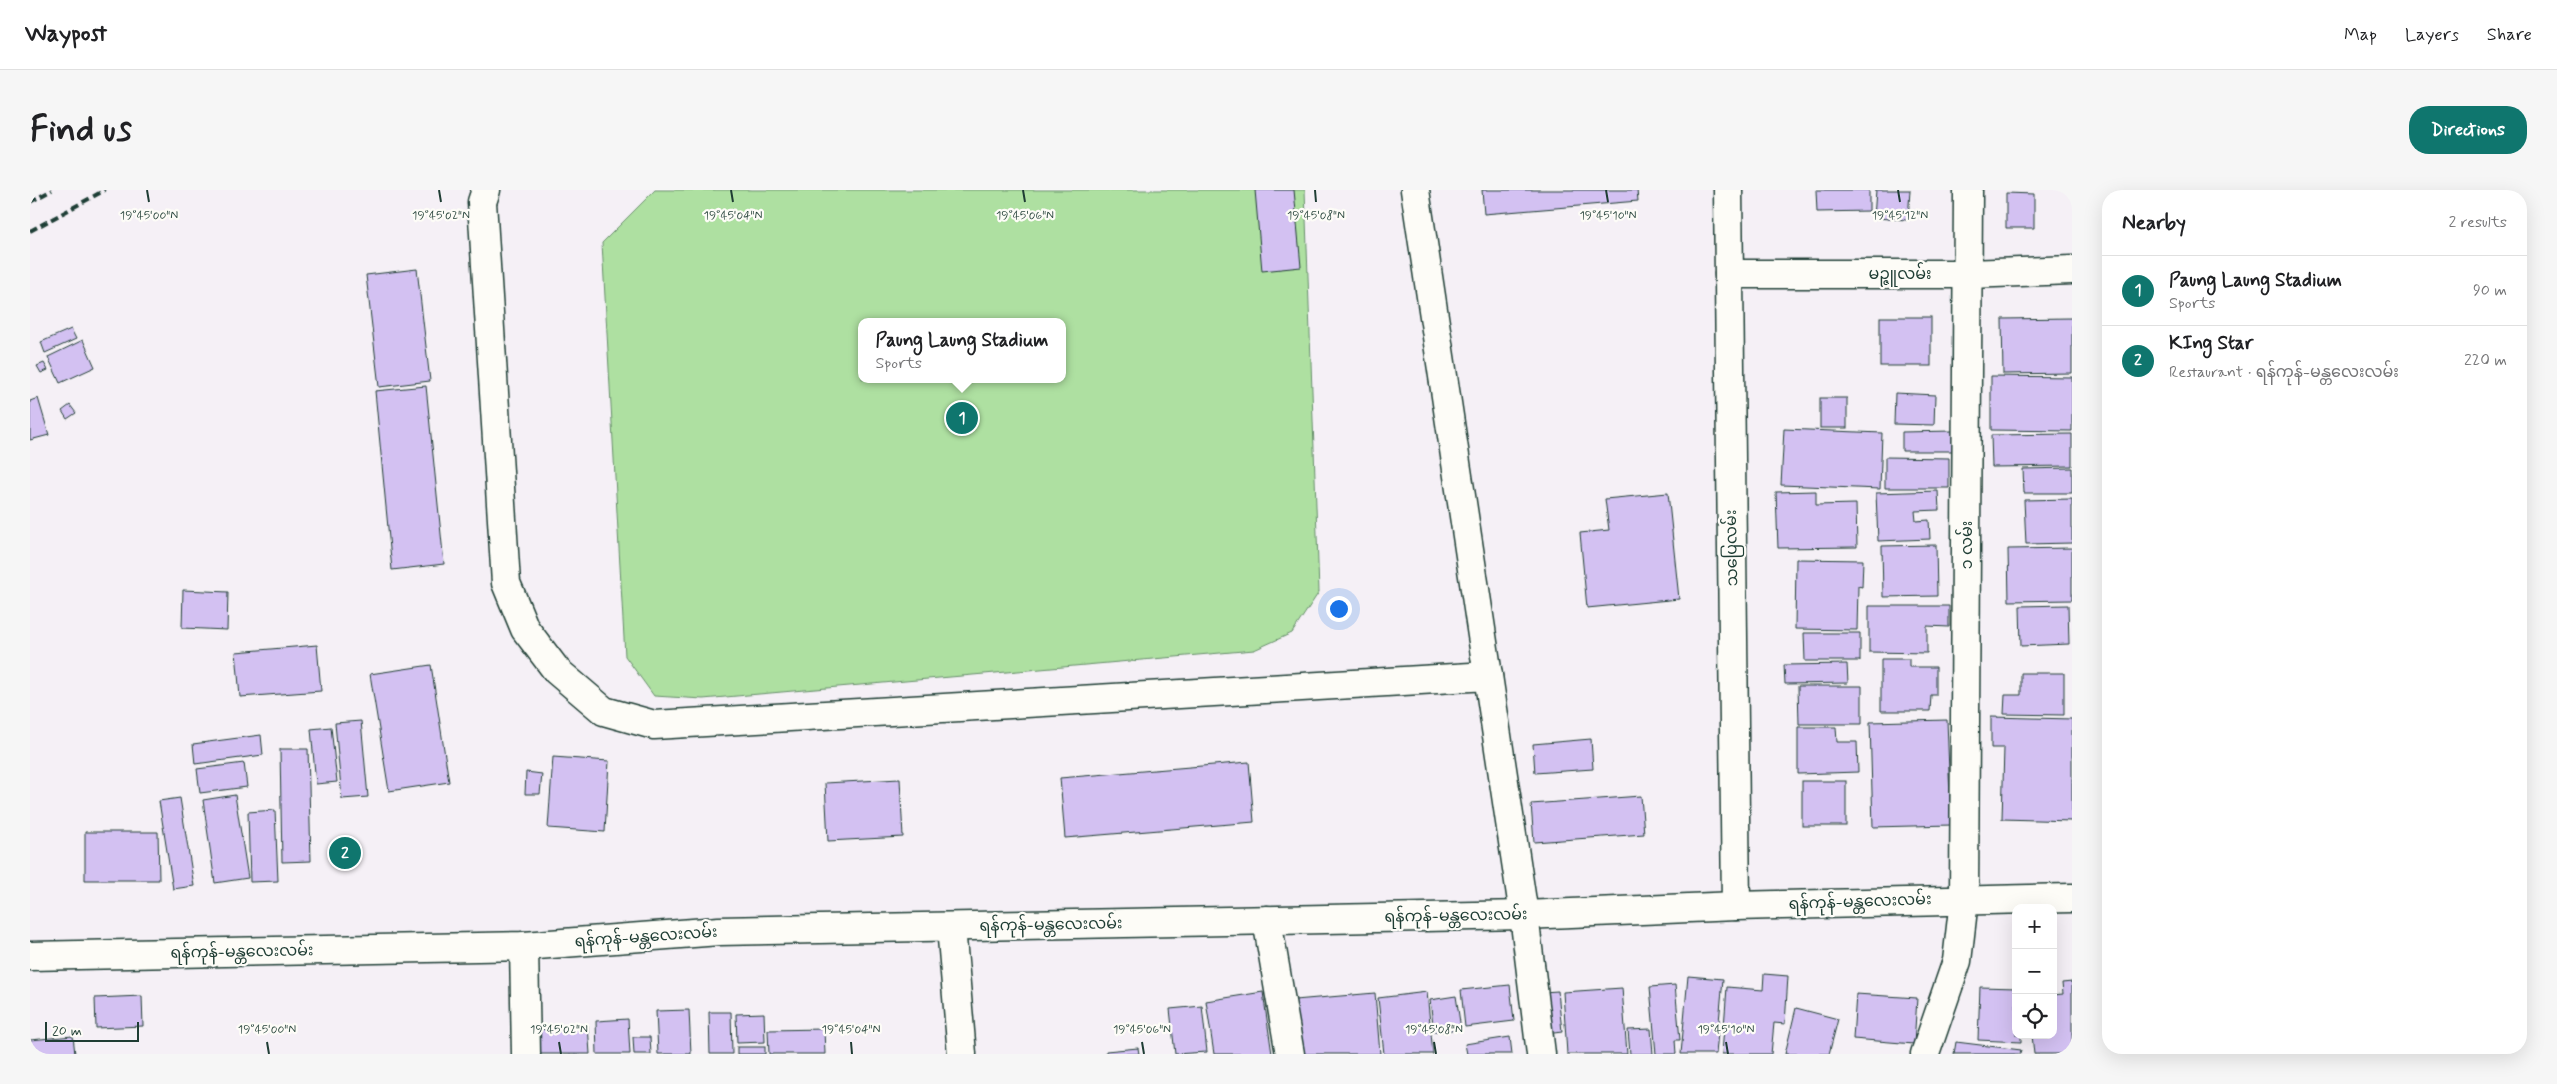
<!DOCTYPE html>
<meta charset="utf-8">
<style>
:root{--surface:#fff;--page:#f6f6f6;--text:#202124;--muted:#757577;--line:#e0e0e0;--accent:#0f766e}
body{margin:0;font-family:Mynerve,"Noto Sans Myanmar",sans-serif;background:var(--page);color:var(--text)}
.controls{position:absolute;right:15px;bottom:15px;display:grid;overflow:hidden;border-radius:10px;box-shadow:0 5px 20px #0002}
.controls button{width:45px;height:45px;display:grid;place-items:center;padding:0;border:0;border-bottom:1px solid var(--line);background:var(--surface);color:var(--text);font:25px sans-serif}
.scale{position:absolute;left:15px;bottom:12px;width:94px;box-sizing:border-box;padding-left:5px;border:2px solid #1f3d34;border-top:0;font-size:14px;line-height:18px;white-space:nowrap;color:#1f3d34;-webkit-text-stroke:4px #fdfcf7;paint-order:stroke}
.you{position:absolute;left:1308px;top:418px;width:18px;height:18px;margin:-12px;border:4px solid #fff;border-radius:50%;background:#1a73e8;box-shadow:0 0 0 8px #1a73e833}
.badge{display:grid;place-items:center;width:32px;height:32px;border-radius:50%;background:var(--accent);color:#fff;font-size:16px;font-weight:700}
.pin{position:absolute;translate:-50% -50%;border:2px solid #fff;box-shadow:0 1px 5px #0006}
.popup{position:absolute;left:828px;top:128px;width:208px;height:65px;box-sizing:border-box;display:grid;place-content:center;border-radius:10px;background:var(--surface);filter:drop-shadow(0 1px 4px #0005);font-size:16px;white-space:nowrap;color:var(--muted)}
.popup b{font-size:19px;color:var(--text)}
.popup::after{content:'';position:absolute;left:50%;top:100%;margin-left:-10px;border:10px solid transparent;border-top-color:var(--surface)}
.list{margin:0;padding:0;list-style:none}
h2{display:flex;justify-content:space-between;align-items:center;height:65px;margin:0;padding:0 20px;font-size:21px}
h2 small{font-size:16px;font-weight:400;color:var(--muted)}
.list li{display:grid;grid-template-columns:32px 1fr auto;gap:15px;align-items:center;box-sizing:border-box;height:70px;padding:0 20px;border-top:1px solid var(--line)}
.list b{display:block;font-size:19px;white-space:nowrap}
.list p{margin:0;font-size:16px;white-space:nowrap;color:var(--muted)}
.list em{font-size:16px;font-style:normal;color:var(--muted)}
.icon{flex:none;width:28px;height:28px;fill:none;stroke:currentColor;stroke-width:2;stroke-linecap:round;stroke-linejoin:round}
.map{position:relative;flex:none;width:2042px;height:864px;overflow:hidden;border-radius:20px}
header{display:flex;align-items:center;gap:30px;box-sizing:border-box;height:70px;padding:0 25px;background:var(--surface);border-bottom:1px solid var(--line)}
header strong{font-size:24px}
nav{display:flex;gap:28px;margin-inline-start:auto;font-size:18px}
.intro{display:flex;align-items:center;justify-content:space-between;box-sizing:border-box;height:120px;padding:0 30px}
h1{margin:0;font-size:35px}
.button{padding:12px 22px;border-radius:20px;background:var(--accent);color:#fff;font-size:18px;font-weight:700}
main{display:flex;gap:30px;padding:0 30px}
aside{flex:1;background:var(--surface);border-radius:20px;box-shadow:0 5px 20px #0002}
.map>svg:first-child{display:block}
.green{fill:#aee0a1;stroke:#668e6a;fill-rule:evenodd}
.building{fill:#d3c1f2;stroke:#1f3d34}
.lines{fill:none;stroke-linecap:round;stroke-linejoin:round}
.minor-casing{stroke:#1f3d34;stroke-width:31}
.major-casing{stroke:#1f3d34;stroke-width:31}
.minor{stroke:#fdfcf7;stroke-width:28}
.major{stroke:#fdfcf7;stroke-width:28}
.rail{stroke:#1f3d34;stroke-width:4;stroke-dasharray:8 4;stroke-linecap:butt}
.ticks{fill:none;stroke:#1f3d34;stroke-width:2}
.labels{text-anchor:middle;dominant-baseline:central;stroke-width:4.5;stroke-linejoin:round;paint-order:stroke}
.street-label{font-size:16px;fill:#1f3d34;stroke:#fdfcf7}
.ticks-label{font-size:12px;text-anchor:middle;fill:#1f3d34;stroke:#fdfcf7;stroke-width:4.5;stroke-linejoin:round;paint-order:stroke}
</style>
<header>
<strong>Waypost</strong>
<nav><a>Map</a><a>Layers</a><a>Share</a></nav>
</header>
<div class="intro"><h1>Find us</h1><a class="button">Directions</a></div>
<main>
<div class="map">
<svg width="2042" height="864" viewBox="0 0 2042 864">
<rect width="100%" height="100%" fill="#f5f0f6"/>
<filter id="ink" filterUnits="userSpaceOnUse"><feTurbulence type="fractalNoise" baseFrequency=".02" numOctaves="2"/><feDisplacementMap in="SourceGraphic" scale="10" xChannelSelector="R" yChannelSelector="G"/><feConvolveMatrix kernelMatrix="1 2 1 2 8 2 1 2 1" color-interpolation-filters="sRGB"/></filter>
<g filter="url(#ink)">
<path class="green" d="M 625,0 L 1275,0 L 1289,402 L 1262,443 L 1224,460 L 673,509 L 624,506 L 595,466 L 572,53 ZM 832,132 L 1032,132 L 1032,189 L 832,189 Z"/>
<g class="building">
<polygon points="1225,0 1264,0 1271,77 1232,81"/>
<polygon points="1452,0 1607,0 1608,11 1454,24"/>
<polygon points="1786,0 1839,0 1839,21 1787,22"/>
<polygon points="1846,0 1880,0 1878,30 1844,28"/>
<polygon points="1976,3 2004,4 2004,38 1976,38"/>
<polygon points="387,79 400,191 349,197 336,85"/>
<rect x="1850" y="127" width="51" height="49"/>
<polygon points="2042,128 2042,183 1973,184 1972,129"/>
<polygon points="41,139 46,149 15,163 11,152"/>
<polygon points="53,150 65,177 30,193 18,167"/>
<polygon points="14,173 18,180 11,183 7,176"/>
<polygon points="1961,186 2042,187 2042,241 1961,240"/>
<polygon points="396,196 414,374 362,380 345,201"/>
<polygon points="1865,203 1905,205 1904,235 1864,234"/>
<polygon points="8,208 19,245 0,250 0,211"/>
<rect x="1790" y="208" width="27" height="30"/>
<polygon points="40,215 46,223 37,229 32,221"/>
<polygon points="1754,239 1852,243 1850,299 1751,295"/>
<polygon points="1923,241 1923,261 1872,261 1872,242"/>
<polygon points="2042,244 2042,276 1962,277 1961,245"/>
<polygon points="1855,267 1919,268 1919,298 1855,298"/>
<polygon points="2042,278 2042,303 1994,303 1993,279"/>
<polygon points="1786,301 1786,315 1826,314 1827,357 1748,358 1746,302"/>
<polygon points="1908,301 1909,320 1885,321 1886,331 1899,330 1900,349 1848,351 1846,303"/>
<polygon points="1638,303 1649,409 1557,418 1550,343 1579,340 1575,309"/>
<polygon points="2042,309 2042,353 1996,354 1994,310"/>
<polygon points="1906,355 1907,406 1853,407 1852,356"/>
<polygon points="2042,358 2042,410 1979,411 1978,359"/>
<polygon points="1766,369 1833,370 1832,397 1828,396 1827,440 1765,439"/>
<polygon points="153,400 198,402 197,440 152,438"/>
<polygon points="2038,415 2039,454 1991,456 1990,416"/>
<polygon points="1839,416 1919,416 1919,437 1897,436 1897,463 1839,462"/>
<polygon points="1774,443 1830,443 1830,471 1775,471"/>
<polygon points="287,455 291,501 210,507 206,462"/>
<polygon points="1851,469 1879,469 1879,477 1906,477 1906,505 1901,505 1900,521 1851,521"/>
<polygon points="1817,474 1818,493 1755,494 1754,475"/>
<polygon points="401,475 419,592 359,601 340,484"/>
<polygon points="1991,483 2034,483 2034,525 1974,524 1975,505 1991,505"/>
<polygon points="1768,496 1832,496 1832,534 1769,534"/>
<polygon points="1961,527 2042,529 2042,631 1972,629 1974,558 1961,558"/>
<polygon points="1917,530 1921,635 1843,637 1840,532"/>
<polygon points="331,531 338,607 312,609 305,533"/>
<polygon points="301,537 307,592 286,594 281,539"/>
<polygon points="1768,537 1806,537 1807,552 1827,552 1828,582 1768,584"/>
<polygon points="231,545 233,565 165,574 163,554"/>
<polygon points="1561,549 1563,579 1505,583 1503,554"/>
<polygon points="250,559 278,559 281,671 252,672"/>
<polygon points="523,567 579,571 575,642 518,638"/>
<polygon points="1219,572 1224,632 1035,648 1030,588"/>
<polygon points="214,573 217,597 170,603 167,579"/>
<polygon points="496,582 512,584 510,604 495,604"/>
<polygon points="870,589 873,647 798,651 795,593"/>
<rect x="1772" y="591" width="44" height="45"/>
<polygon points="205,605 218,688 185,693 173,610"/>
<polygon points="1611,606 1614,644 1504,652 1501,614"/>
<polygon points="150,608 164,696 143,699 129,611"/>
<polygon points="245,620 248,691 220,692 218,622"/>
<polygon points="55,642 128,642 129,690 55,690"/>
<polygon points="1734,784 1758,786 1755,834 1744,833 1741,864 1692,864 1697,797 1733,800"/>
<polygon points="1658,786 1693,789 1686,864 1651,864"/>
<polygon points="2042,792 2042,864 2004,864 2002,845 2023,845 2023,805 2033,804 2032,793"/>
<polygon points="1480,795 1484,831 1435,837 1431,800"/>
<polygon points="1645,795 1650,850 1645,850 1646,864 1626,864 1620,797"/>
<polygon points="1950,797 1986,798 1986,845 1991,845 1991,852 1948,850"/>
<polygon points="1592,798 1597,864 1537,864 1533,802"/>
<polygon points="1528,801 1532,842 1516,844 1513,802"/>
<polygon points="1233,802 1242,864 1184,864 1176,811"/>
<polygon points="1397,802 1403,864 1354,864 1348,808"/>
<polygon points="1345,803 1350,864 1269,864 1265,810"/>
<polygon points="1826,804 1887,808 1884,854 1823,849"/>
<polygon points="112,806 113,836 66,838 65,808"/>
<polygon points="1426,806 1431,839 1404,842 1400,810"/>
<polygon points="1172,816 1177,862 1145,864 1140,819"/>
<polygon points="1766,818 1808,829 1799,864 1755,864"/>
<polygon points="659,820 661,864 628,864 626,821"/>
<polygon points="679,822 701,822 702,864 680,864"/>
<polygon points="734,823 735,852 707,853 706,824"/>
<polygon points="598,829 600,864 567,864 566,831"/>
<polygon points="558,835 560,864 510,864 507,840"/>
<polygon points="794,839 795,864 739,864 738,840"/>
<polygon points="1621,839 1623,864 1600,864 1598,840"/>
<polygon points="43,846 45,864 0,864 0,850"/>
<polygon points="603,847 620,847 621,864 604,864"/>
<polygon points="1480,847 1482,864 1437,864 1435,854"/>
<polygon points="1926,852 1991,860 1990,864 1924,864"/>
<rect x="707" y="857" width="28" height="7"/>
<polygon points="1108,858 1109,864 1076,864 1076,861"/>
</g>
<g class="lines">
<defs>
<g id="minor">
<polyline points="456,0 452,12 476,393 495,439 527,481 574,521 624,535 1458,486"/>
<polyline points="1385,0 1494,725 1511,864"/>
<polyline points="1698,0 1706,716"/>
<polyline points="1699,84 1939,84 2042,80"/>
<polyline points="1237,730 1260,864"/>
<polyline points="921,737 932,864"/>
<polyline points="494,756 496,864"/>
<polyline points="1895,864 1927,771 1934,710 1938,0"/>
</g>
<polyline id="major" points="0,766 494,756 689,741 1494,725 1706,716 2042,708"/>
</defs>
<use href="#minor" class="minor-casing"/>
<use href="#major" class="major-casing"/>
<use href="#minor" class="minor"/>
<use href="#major" class="major"/>
<g class="rail">
<polyline points="0,12 22,0"/>
<polyline points="0,41 75,0"/>
</g>
</g>
</g>
<path class="ticks" d="M 117,0 L 119,12M 409,0 L 411,12M 701,0 L 703,12M 993,0 L 995,12M 1285,0 L 1286,12M 1576,0 L 1578,12M 1868,0 L 1870,12M 237,852 L 239,864M 529,852 L 531,864M 821,852 L 822,864M 1112,852 L 1114,864M 1404,852 L 1406,864M 1696,852 L 1698,864"/>
<g class="labels">
<g class="street-label">
<text x="1870" y="84">မဉ္ဇူလမ်း</text>
<text transform="translate(1937 355) rotate(-90)">၁ လမ်း</text>
<text transform="translate(1702 358) rotate(-91)">သပြေလမ်း</text>
<text transform="translate(1830 712) rotate(-2)">ရန်ကုန်-မန္တလေးလမ်း</text>
<text transform="translate(1426 726) rotate(-1)">ရန်ကုန်-မန္တလေးလမ်း</text>
<text transform="translate(1021 735) rotate(-1)">ရန်ကုန်-မန္တလေးလမ်း</text>
<text transform="translate(616 747) rotate(-4)">ရန်ကုန်-မန္တလေးလမ်း</text>
<text transform="translate(212 762) rotate(-1)">ရန်ကုန်-မန္တလေးလမ်း</text>
</g>
</g>
<g class="ticks-label">
<text x="119" y="29">19°45'00"N</text>
<text x="411" y="29">19°45'02"N</text>
<text x="703" y="29">19°45'04"N</text>
<text x="995" y="29">19°45'06"N</text>
<text x="1286" y="29">19°45'08"N</text>
<text x="1578" y="29">19°45'10"N</text>
<text x="1870" y="29">19°45'12"N</text>
<text x="237" y="843">19°45'00"N</text>
<text x="529" y="843">19°45'02"N</text>
<text x="821" y="843">19°45'04"N</text>
<text x="1112" y="843">19°45'06"N</text>
<text x="1404" y="843">19°45'08"N</text>
<text x="1696" y="843">19°45'10"N</text>
</g>
</svg>
<div class="controls">
<button>+</button>
<button>−</button>
<button><svg class="icon" aria-label="locate" viewBox="0 0 24 24"><circle cx="12" cy="12" r="6"/><path d="M12 2v4M12 18v4M2 12h4M18 12h4"/></svg></button>
</div>
<div class="scale">20 m</div>
<div class="you"></div>
<div class="pin badge" style="left:932px;top:228px">1</div>
<div class="popup"><b>Paung Laung Stadium</b>Sports</div>
<div class="pin badge" style="left:315px;top:663px">2</div>
</div>
<aside>
<h2>Nearby<small>2 results</small></h2>
<ul class="list">
<li><span class="badge">1</span><div><b>Paung Laung Stadium</b><p>Sports</p></div><em>90 m</em></li>
<li><span class="badge">2</span><div><b>KIng Star</b><p>Restaurant · ရန်ကုန်-မန္တလေးလမ်း</p></div><em>220 m</em></li>
</ul>
</aside>
</main>
